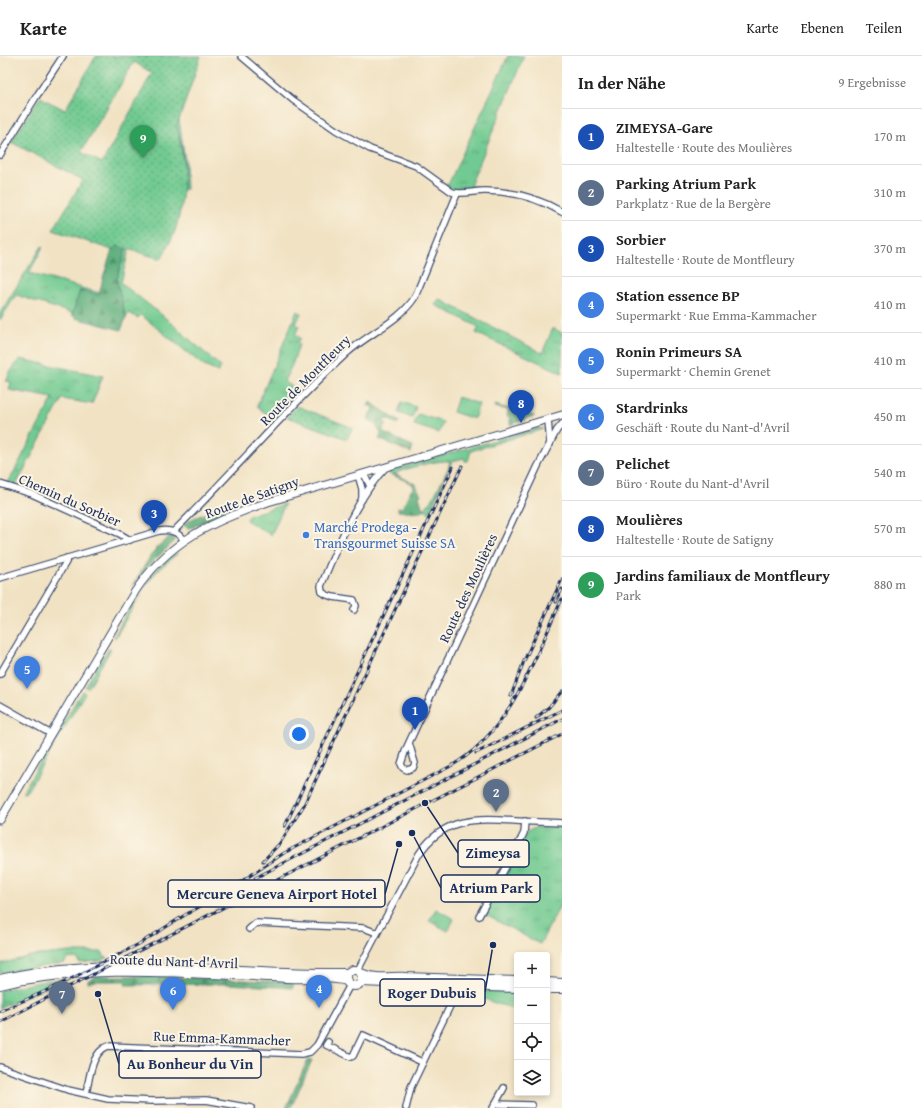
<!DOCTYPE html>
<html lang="de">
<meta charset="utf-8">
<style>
:root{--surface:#fff;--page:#f2f2f2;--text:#222;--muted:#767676;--line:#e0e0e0;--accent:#ea580c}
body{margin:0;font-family:"Gentium Book Plus",serif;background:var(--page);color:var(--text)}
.controls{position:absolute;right:12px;bottom:12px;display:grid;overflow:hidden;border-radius:4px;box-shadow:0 2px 6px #0003}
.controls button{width:36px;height:36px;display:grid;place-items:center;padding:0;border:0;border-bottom:1px solid var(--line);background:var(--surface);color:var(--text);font:20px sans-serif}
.you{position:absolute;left:299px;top:678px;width:14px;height:14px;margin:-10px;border:3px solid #fff;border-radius:50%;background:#1a73e8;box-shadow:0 0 0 6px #1a73e833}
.badge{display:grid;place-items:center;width:26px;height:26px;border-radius:50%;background:var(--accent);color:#fff;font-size:13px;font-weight:700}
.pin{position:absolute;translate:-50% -33px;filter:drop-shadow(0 1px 2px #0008)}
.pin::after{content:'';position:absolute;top:21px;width:14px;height:12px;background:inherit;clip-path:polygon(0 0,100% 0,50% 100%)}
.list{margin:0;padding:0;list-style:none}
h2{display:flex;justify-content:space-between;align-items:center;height:52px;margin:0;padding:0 16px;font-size:17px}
h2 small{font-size:13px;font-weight:400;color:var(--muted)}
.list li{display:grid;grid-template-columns:26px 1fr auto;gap:12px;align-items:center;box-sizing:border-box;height:56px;padding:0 16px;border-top:1px solid var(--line)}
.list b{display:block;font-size:15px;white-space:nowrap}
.list p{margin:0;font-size:13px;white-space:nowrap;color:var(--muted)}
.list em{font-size:13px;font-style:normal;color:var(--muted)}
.icon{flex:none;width:22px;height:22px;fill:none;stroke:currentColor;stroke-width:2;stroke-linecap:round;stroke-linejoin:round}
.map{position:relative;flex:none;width:562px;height:1052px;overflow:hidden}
header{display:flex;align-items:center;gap:24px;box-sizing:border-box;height:56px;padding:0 20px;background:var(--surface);border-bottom:1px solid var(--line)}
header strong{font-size:19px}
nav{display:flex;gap:22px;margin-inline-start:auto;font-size:14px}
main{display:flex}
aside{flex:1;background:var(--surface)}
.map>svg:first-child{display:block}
.grass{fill:url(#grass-tufts);stroke:#467c78}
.forest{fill:url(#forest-firs);stroke:#3c6e6c}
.garden{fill:url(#garden-dots);stroke:#467c78;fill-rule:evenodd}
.pitch{fill:#71ca91;stroke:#467c78}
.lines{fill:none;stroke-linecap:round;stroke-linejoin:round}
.minor-casing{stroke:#3b4a6d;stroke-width:8}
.tertiary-casing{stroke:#3b4a6d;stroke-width:9}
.secondary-casing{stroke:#3b4a6d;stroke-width:10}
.minor{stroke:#fff;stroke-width:5.5}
.tertiary{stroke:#fff;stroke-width:7}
.secondary{stroke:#fff;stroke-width:8}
.rail-casing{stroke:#1b2f5e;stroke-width:3}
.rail{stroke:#fcf5e5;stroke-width:1.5;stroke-dasharray:4.5;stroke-linecap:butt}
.shop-dot{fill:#3f7fe0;stroke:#fcf5e5;stroke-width:1.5}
.labels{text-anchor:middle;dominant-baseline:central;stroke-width:4;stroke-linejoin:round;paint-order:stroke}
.street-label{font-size:14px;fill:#1b2f5e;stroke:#fcf5e5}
.shop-label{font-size:14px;fill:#366cbe;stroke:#fcf5e5;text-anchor:start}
.leader{fill:none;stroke:#1b2f5e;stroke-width:1.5}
.callout-dot{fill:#1b2f5e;stroke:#fcf5e5;stroke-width:1.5}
.callout{fill:#fcf5e5;stroke:#1b2f5e;stroke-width:1.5}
.callout-label{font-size:15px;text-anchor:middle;font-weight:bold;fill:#1b2f5e}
</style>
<header>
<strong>Karte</strong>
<nav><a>Karte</a><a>Ebenen</a><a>Teilen</a></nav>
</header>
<main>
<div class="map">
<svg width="562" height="1052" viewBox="0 0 562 1052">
<defs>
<pattern id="grass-tufts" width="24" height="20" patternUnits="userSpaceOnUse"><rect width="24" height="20" fill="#71ca91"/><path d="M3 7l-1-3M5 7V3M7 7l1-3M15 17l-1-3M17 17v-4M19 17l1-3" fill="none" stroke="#5ca47a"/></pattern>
<pattern id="forest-firs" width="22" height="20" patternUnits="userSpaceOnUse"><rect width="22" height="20" fill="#5cae7b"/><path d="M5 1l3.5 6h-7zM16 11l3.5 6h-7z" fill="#4b8e68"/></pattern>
<pattern id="garden-dots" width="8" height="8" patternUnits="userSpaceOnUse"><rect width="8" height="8" fill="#71ca91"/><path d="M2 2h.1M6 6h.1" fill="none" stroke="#5ca47a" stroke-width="1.8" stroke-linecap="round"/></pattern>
</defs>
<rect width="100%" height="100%" fill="#fcf5e5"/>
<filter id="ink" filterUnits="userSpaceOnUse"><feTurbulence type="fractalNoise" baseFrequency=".025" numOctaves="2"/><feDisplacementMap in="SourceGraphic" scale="8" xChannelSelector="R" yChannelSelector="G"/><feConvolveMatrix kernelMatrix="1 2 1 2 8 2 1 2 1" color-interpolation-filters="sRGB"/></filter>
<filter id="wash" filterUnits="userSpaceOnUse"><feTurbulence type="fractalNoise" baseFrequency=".012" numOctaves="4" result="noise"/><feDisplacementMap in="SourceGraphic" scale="16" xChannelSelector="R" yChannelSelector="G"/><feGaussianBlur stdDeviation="0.9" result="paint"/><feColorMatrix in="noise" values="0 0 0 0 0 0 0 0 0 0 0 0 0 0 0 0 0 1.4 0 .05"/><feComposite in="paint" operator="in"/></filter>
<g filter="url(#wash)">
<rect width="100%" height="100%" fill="#f1e2c3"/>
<g class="grass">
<polygon points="508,0 524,0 470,130 477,131 476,132 459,131 456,134 453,133 445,128 448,129"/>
<path d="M 179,64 L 185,104 L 186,133 L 183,133 C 185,111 183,89 176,69 Z"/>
<polygon points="42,190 43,191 29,217 100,237 99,240 80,235 72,259 71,257 16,239 0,264 0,257"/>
<polygon points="126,193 129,193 121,227 162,259 221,311 218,316 204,310 141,259 138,262 129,257 126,262 117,226 118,218"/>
<polygon points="439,243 542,297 553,272 562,277 562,317 476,277 479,271 435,249"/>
<polygon points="297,255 301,257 296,268 299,270 295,279 300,282 297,287 299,289 293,307 284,325 303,338 275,366 257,350"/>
<polygon points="20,303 103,320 92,348 62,343 16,429 8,427 53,342 9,334 11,326 6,325 7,324 10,316"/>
<path d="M 539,372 L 543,373 L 471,395 L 468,405 L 465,405 L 464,402 L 452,405 L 429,458 L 425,454 L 428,448 L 430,448 L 448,413 L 450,405 C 437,404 404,412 392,419 L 388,417 L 392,414 L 411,408 Z"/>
<polygon points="285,448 271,479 246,464 250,459"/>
<path d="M 178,497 L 158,514 L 139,538 L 142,540 L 139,541 L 115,582 L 114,580 C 126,559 154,504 178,497 Z"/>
<polygon points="109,593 111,593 88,632 85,631 102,602"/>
<polygon points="82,635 85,637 27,735 26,735 25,736 23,735"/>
<polygon points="536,771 562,772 562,846 540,888 484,858 527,776"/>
<polygon points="436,853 454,863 448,875 429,865"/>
<polygon points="70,896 101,896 104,898 103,900 107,902 100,905 79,907 77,902 66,903 65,907 0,917 0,908 31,900"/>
<polygon points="65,923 59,926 0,952 0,934 50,924 51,925"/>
<polygon points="457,934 517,936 517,953 497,948 465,935"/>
</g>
<g class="forest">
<polygon points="117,190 126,192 118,218 117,226 126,262 121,274 75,262 72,259 80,234 99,239 103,222 112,194"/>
<polygon points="370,346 400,366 398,368 388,363 384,364 384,366 387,369 383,373 384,377 413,390 411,397 379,383 381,378 375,368 368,363 370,357 374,355 372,350 368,350"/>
<polygon points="495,349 535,360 510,369 510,362 507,360 508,354 494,351"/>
<path d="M 394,417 L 415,428 L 421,439 L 419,440 L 422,451 L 424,451 L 426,453 C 420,459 407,456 398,455 L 398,452 L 402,452 L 409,437 L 414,431 L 411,427 L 392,419 Z"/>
<path d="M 247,444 L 247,446 L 193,471 L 188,472 L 183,469 C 196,457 229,452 247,444 Z"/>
<polygon points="170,480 174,481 175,485 152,506 132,531 151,499 156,494 155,493"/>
<polygon points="97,920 145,920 293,926 293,932 228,928 126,929 125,925 94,925 88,927 88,924"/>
<polygon points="308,1003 312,1004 291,1052 286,1052"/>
</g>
<g class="garden">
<path d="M 96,0 L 201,0 L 179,64 L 176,69 C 186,104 186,143 174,178 C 170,187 165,195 161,203 L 117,190 L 112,194 L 53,174 L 83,124 L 11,86 L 40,41 L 65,54 ZM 134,6 L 152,17 L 102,107 L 81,96 Z"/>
<polygon points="297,350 353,372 347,383 287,361"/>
</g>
<g class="pitch">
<polygon points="458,341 479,348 474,363 453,356"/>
<polygon points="402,346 416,351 412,362 399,357 398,356"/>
<polygon points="418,358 443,366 439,377 414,369"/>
</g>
</g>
<g filter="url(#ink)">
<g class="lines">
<defs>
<g id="minor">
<path d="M 241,0 L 293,44 L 336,74 L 370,93 L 416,110 L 452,136 C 462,139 475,135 485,135 C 513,135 538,142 562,156"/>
<polyline points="0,99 36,41 63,0"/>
<polyline points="548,364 550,388"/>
<polyline points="364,418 370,430"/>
<polyline points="358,419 362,433 362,443"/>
<polyline points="0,428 32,438 120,478 130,484"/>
<path d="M 174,475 C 233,417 286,353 347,297 C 368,278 400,265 415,241 L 457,138"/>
<path d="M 0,522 L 159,475 C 171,473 177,476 184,484"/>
<path d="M 354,554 L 356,550 L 354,544 L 333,541 L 327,539 L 322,536 L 321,530 C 337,491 357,441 386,411"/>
<polyline points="0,618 66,506 67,502"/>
<polyline points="0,649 51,678"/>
<polyline points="409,687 415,707 413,712 407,714 403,712 401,708 406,693 538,410 557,374 562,368"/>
<polyline points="479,860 521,783 524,777 525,765"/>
<polyline points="249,873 256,867 364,872 377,877"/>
<path d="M 358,914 L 419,798 C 444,761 475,762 516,765 C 531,766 547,766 562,767"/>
<polyline points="328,986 326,989 351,1001 353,1000 363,979 422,1006"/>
<polyline points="0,1011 68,1034 108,1043 152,1045 206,1044 251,1052"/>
<path d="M 86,1037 C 90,1021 91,997 108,990 L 301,998 L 310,996 L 317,989 L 350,929"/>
<polyline points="495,1048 532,1049"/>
<polyline points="406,1052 411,1031 450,950"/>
<polyline points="493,1052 504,1032"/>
</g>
<path id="tertiary" d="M 0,764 L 134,537 C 168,485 211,466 268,446 L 562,359"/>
<g id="secondary">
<circle cx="354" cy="922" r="8"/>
<path d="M 361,917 C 376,924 391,920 406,921 C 443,922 480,924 517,925"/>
<path d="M 0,923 C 53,910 108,909 163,911 C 224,912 286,918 347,917"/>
<polyline points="361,926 517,932"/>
<polyline points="547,926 562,927"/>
<path d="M 0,929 C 89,908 181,917 272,921 C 284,922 296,923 308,922 C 322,922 333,921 347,925"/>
<polyline points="547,933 562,933"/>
</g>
</defs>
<use href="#minor" class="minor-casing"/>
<use href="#tertiary" class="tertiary-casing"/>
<use href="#secondary" class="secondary-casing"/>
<use href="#minor" class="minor"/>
<use href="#tertiary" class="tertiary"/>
<use href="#secondary" class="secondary"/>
<defs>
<g id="rail">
<polyline points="556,546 562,533"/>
<polyline points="511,640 524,605 562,523"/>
<polyline points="536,662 549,651 562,635"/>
<polyline points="476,697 562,654"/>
<polyline points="285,770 453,411"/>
<polyline points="263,805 280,787 304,749 462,410"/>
<polyline points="255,822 562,663"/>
<path d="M 0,955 L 55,931 L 139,888 L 185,859 L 224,837 L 284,797 L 451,710 C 510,677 535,601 562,543"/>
<polyline points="0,966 562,678"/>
</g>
</defs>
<use href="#rail" class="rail-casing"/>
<use href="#rail" class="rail"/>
</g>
</g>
<circle class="shop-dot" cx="306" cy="479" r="4"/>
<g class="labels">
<g class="street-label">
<text transform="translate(305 324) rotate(-45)">Route de Montfleury</text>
<text transform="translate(252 441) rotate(-20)">Route de Satigny</text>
<text transform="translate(70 444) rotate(24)">Chemin du Sorbier</text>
<text transform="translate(468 532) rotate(-65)">Route des Moulières</text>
<text transform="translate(174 905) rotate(2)">Route du Nant-d'Avril</text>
<text transform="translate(222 982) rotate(2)">Rue Emma-Kammacher</text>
</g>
<g class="shop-label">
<text x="314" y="471">Marché Prodega -<tspan x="314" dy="16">Transgourmet Suisse SA</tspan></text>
</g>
</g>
<path class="leader" d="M425 747L458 797M412 777L441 832M399 788L385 838M493 889L485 936M98 938L119 1008"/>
<g class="callout-dot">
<circle cx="425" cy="747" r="4"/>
<circle cx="412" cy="777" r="4"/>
<circle cx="399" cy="788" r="4"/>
<circle cx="493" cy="889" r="4"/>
<circle cx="98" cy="938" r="4"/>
</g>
<g class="callout">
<rect x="458" y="784" width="71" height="27" rx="4"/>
<rect x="441" y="819" width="99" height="27" rx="4"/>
<rect x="168" y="824" width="217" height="27" rx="4"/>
<rect x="380" y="923" width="105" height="27" rx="4"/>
<rect x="119" y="995" width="142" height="27" rx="4"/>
</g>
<g class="callout-label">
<text x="493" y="802">Zimeysa</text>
<text x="491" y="837">Atrium Park</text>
<text x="277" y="843">Mercure Geneva Airport Hotel</text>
<text x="432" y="942">Roger Dubuis</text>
<text x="190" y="1013">Au Bonheur du Vin</text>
</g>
</svg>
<div class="controls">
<button>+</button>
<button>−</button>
<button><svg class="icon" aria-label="locate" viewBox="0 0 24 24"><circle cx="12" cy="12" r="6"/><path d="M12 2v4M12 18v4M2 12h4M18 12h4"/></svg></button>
<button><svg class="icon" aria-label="layers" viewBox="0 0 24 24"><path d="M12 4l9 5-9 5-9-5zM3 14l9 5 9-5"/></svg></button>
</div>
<div class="you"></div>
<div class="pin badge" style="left:415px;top:674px;background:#1a4fb4">1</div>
<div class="pin badge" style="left:496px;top:756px;background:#5c6f8a">2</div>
<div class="pin badge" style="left:154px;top:477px;background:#1a4fb4">3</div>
<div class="pin badge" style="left:319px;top:952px;background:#3f7fe0">4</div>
<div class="pin badge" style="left:27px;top:633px;background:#3f7fe0">5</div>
<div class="pin badge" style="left:173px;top:954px;background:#3f7fe0">6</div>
<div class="pin badge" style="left:62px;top:958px;background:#5c6f8a">7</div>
<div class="pin badge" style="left:521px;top:367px;background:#1a4fb4">8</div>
<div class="pin badge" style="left:143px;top:102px;background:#2e9e5b">9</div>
</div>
<aside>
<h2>In der Nähe<small>9 Ergebnisse</small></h2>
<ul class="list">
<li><span class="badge" style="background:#1a4fb4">1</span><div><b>ZIMEYSA-Gare</b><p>Haltestelle · Route des Moulières</p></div><em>170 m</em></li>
<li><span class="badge" style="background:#5c6f8a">2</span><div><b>Parking Atrium Park</b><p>Parkplatz · Rue de la Bergère</p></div><em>310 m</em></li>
<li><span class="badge" style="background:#1a4fb4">3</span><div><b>Sorbier</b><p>Haltestelle · Route de Montfleury</p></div><em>370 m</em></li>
<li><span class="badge" style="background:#3f7fe0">4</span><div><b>Station essence BP</b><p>Supermarkt · Rue Emma-Kammacher</p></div><em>410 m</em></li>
<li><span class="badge" style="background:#3f7fe0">5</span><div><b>Ronin Primeurs SA</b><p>Supermarkt · Chemin Grenet</p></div><em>410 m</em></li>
<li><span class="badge" style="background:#3f7fe0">6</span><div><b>Stardrinks</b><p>Geschäft · Route du Nant-d'Avril</p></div><em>450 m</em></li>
<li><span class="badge" style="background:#5c6f8a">7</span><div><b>Pelichet</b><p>Büro · Route du Nant-d'Avril</p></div><em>540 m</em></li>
<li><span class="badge" style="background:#1a4fb4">8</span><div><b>Moulières</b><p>Haltestelle · Route de Satigny</p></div><em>570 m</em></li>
<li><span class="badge" style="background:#2e9e5b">9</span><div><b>Jardins familiaux de Montfleury</b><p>Park</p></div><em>880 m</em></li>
</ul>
</aside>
</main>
